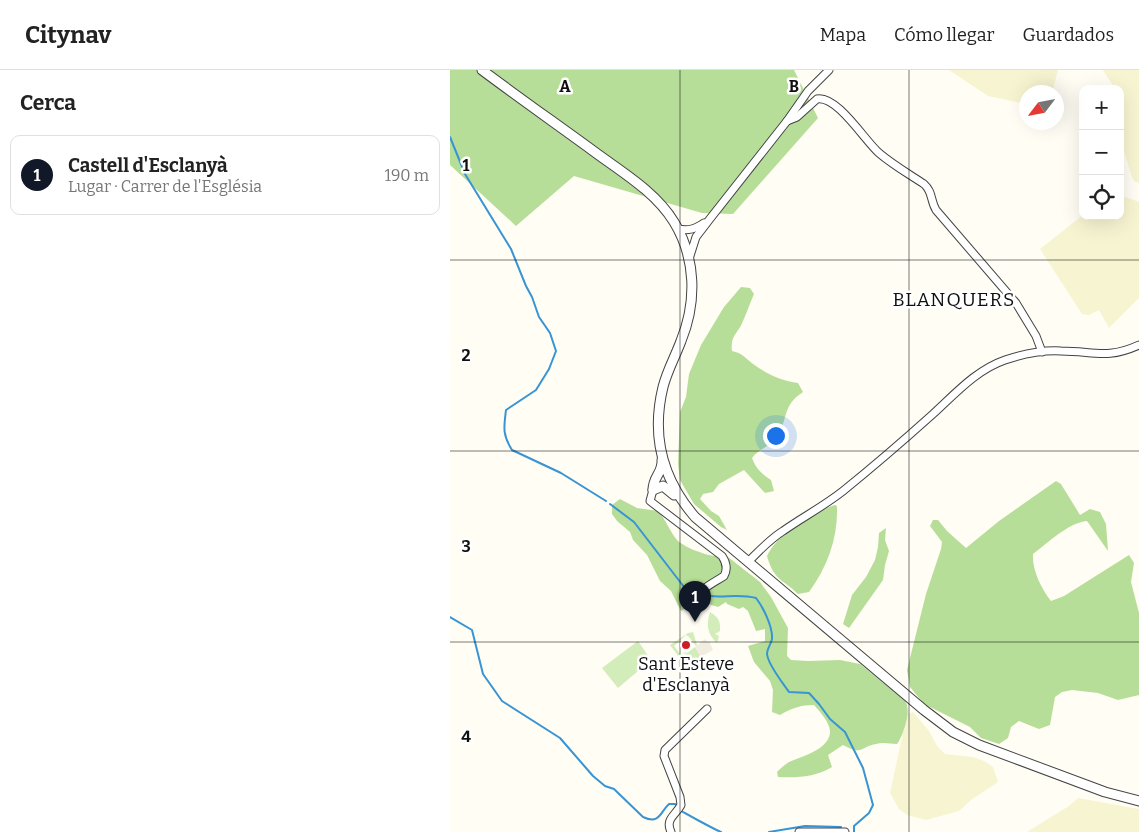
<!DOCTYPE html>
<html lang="es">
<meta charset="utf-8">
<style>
:root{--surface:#fff;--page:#f6f6f6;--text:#222;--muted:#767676;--line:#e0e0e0;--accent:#111827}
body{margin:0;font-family:Bitter,serif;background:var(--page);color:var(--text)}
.controls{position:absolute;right:15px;top:15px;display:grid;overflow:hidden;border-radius:10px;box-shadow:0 5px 20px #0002}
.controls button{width:45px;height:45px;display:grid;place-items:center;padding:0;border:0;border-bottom:1px solid var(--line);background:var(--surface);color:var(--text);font:25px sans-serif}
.compass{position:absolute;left:569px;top:15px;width:45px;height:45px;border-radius:50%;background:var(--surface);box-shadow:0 5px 20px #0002;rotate:238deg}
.you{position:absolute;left:325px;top:365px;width:18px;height:18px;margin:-12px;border:4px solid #fff;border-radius:50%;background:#1a73e8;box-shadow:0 0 0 8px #1a73e833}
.badge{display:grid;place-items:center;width:32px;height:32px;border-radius:50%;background:var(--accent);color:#fff;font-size:16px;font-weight:700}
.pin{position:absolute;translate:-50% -41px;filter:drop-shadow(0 1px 2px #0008)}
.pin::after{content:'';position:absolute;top:26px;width:18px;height:15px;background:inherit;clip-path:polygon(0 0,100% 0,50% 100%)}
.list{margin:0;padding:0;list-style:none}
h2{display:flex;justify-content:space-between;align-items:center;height:65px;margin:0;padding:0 20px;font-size:21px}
h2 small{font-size:16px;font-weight:400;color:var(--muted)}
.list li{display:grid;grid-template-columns:32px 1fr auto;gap:15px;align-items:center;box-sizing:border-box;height:80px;margin:0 10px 10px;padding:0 10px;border:1px solid var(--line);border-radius:10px}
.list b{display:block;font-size:19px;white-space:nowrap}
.list p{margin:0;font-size:16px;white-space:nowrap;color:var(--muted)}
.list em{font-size:16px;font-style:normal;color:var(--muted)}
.icon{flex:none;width:28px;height:28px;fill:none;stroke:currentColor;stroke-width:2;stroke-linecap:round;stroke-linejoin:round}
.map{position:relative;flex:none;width:689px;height:762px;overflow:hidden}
header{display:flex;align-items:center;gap:30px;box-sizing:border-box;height:70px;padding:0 25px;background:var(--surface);border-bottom:1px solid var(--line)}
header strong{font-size:24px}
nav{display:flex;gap:28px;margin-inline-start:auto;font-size:18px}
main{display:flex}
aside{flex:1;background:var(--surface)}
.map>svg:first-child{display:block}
.farmland{fill:#f7f5d1}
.green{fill:#d3edba}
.forest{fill:#b7de98}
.plaza{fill:#f1ede0}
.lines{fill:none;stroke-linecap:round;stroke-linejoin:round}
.stream{stroke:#3794d5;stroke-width:2}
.minor-casing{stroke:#434343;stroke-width:9}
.tertiary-casing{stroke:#434343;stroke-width:11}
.minor{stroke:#fff;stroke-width:7}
.tertiary{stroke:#fff;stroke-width:9}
.grid{fill:none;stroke:#101010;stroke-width:1;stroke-opacity:0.55}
.poi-dot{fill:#ca1f24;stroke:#fff;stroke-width:2}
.labels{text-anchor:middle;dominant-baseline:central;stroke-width:5;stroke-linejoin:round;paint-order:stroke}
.poi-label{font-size:18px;fill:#101010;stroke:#fff}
.neighbourhood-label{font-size:19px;letter-spacing:1px;fill:#101010;stroke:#fff}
.grid-label{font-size:16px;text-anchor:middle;font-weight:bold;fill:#101010;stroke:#fff;stroke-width:5;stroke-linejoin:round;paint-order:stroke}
</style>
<header>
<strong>Citynav</strong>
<nav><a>Mapa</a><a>Cómo llegar</a><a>Guardados</a></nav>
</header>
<main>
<aside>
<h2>Cerca<small></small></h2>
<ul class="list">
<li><span class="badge">1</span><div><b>Castell d'Esclanyà</b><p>Lugar · Carrer de l'Església</p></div><em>190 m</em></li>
</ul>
</aside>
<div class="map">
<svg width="689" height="762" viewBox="0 0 689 762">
<rect width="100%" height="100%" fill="#fffdf4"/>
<g class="farmland">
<polygon points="499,0 608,0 602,22 576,22 576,36 572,33 538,26"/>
<polygon points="653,0 689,0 689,113 684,111 682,107 670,68 670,19 663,19 662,14"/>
<polygon points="670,125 689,132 689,228 659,258 649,240 639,245 632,244 590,179 633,145 633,146 670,146"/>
<polygon points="463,642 479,661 487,676 495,684 523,687 534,691 543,697 548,712 521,730 509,741 476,750 457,745 449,739 440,723 457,644"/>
<polygon points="628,728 689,739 689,762 577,762 619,736"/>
</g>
<g class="green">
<path d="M 260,542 C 268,547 271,551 270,561 L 265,564 L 269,566 L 267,573 C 257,564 256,554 260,542 Z"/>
<polygon points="243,562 247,575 246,576 239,567 236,565 224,576 231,585 235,582 237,583 245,577 251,587 238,590 235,583 229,587 220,575 238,563"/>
<polygon points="188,571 201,590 168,618 152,598"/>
</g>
<g class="forest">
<polygon points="0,0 344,0 368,48 283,144 252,143 124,106 66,156 0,95"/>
<path d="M 291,217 L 300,218 L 304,224 C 300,233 297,242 293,251 C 288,264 280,265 282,281 C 293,283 297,290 306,296 C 319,305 333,311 348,313 L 353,322 C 331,336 339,350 326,368 C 320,376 309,379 302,388 C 306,399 312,404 321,410 L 324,421 L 315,423 L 294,400 L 269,414 L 263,422 L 253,424 L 250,429 L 261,441 L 269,446 L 277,460 L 271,457 L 244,434 L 230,410 L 228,394 L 230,342 L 236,327 L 239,304 L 251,275 L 274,237 Z"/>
<path d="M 606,411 L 611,414 L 630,445 L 640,439 L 650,442 L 656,454 L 658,481 L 637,451 C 618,453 599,472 583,484 C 582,500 591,518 601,531 L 614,526 L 679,485 L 684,493 L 681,512 L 689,543 L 689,625 L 668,630 L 648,623 L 622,620 L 612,622 L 605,627 L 600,655 L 589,659 L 569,651 L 561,657 L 558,668 L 549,674 L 531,668 L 520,657 L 474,634 L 460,617 L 457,600 L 476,524 L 491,479 L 492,472 L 480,456 L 483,450 L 488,450 L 497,461 L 516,478 L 549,451 Z"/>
<path d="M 170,429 L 187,438 L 208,441 C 216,449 220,463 228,471 C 236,478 259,487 269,486 L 272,488 L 278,487 L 310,512 L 321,527 L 338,558 L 337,586 L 341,590 L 358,591 L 390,590 L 410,594 L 453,629 C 455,631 457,633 457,636 C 460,645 452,668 447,674 C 440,674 433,672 426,674 C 409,677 414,686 393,675 L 378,685 L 382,697 C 366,707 347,708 328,707 L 327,702 C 330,699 334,695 339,692 C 351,687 381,679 380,661 C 379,651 370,642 364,635 C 351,635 342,638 330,645 L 322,642 L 323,620 L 320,611 L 304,592 L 298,576 L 315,571 L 315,559 L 306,561 L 298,541 L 293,537 L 289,539 L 277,534 L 276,532 L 268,537 L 248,531 L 240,532 L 236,538 L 231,541 L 221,521 L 210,511 L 197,485 L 183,470 L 180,462 L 167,451 L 162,444 L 162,435 Z"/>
<path d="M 385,435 L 387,436 C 388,468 378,496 359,522 L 348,524 C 333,509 324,511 317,486 C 328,465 341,460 360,448 C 368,443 375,438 385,435 Z"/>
<polygon points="436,458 435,470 439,481 435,495 433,510 399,558 393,554 402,525 416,507 425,490 428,477 429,463"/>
</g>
<polygon class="plaza" points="255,569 257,572 259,571 263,580 251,587 245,577"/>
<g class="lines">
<g class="stream">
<path d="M 0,67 L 15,104 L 61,179 L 76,216 L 82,227 L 89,247 L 100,263 L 106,281 L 99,299 L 86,320 L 56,340 C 54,357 52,364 62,380 L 111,403 L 156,431"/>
<polyline points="160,434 184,452 234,517 247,524"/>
<path d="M 252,525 C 270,529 288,523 306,528 C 313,537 323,557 322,569 C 321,574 317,579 317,584 C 318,595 333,613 339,622 L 359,623 L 369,634 L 380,649 L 395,662 L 413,698 L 423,735 L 419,743 L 404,756 L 404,762"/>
<path d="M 0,547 L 22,560 L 33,604 L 52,631 L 110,668 L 143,706 L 155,716 L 164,719 L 193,747 C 210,755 210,742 219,734 L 225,734 L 227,736"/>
<path d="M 230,740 C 232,742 266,760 271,762"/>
<polyline points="319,762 355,756 391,757"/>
</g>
<defs>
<g id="minor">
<path d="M 337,51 L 347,47 L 367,29 C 387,25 415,71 429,83 C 443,95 459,104 474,114 C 483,122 480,130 486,140 L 566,233 L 586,266 L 592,282"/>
<path d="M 228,159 C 239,161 245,159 254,153"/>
<polyline points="239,189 246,167 259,150 337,51 358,21 379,0"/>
<path d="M 203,420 L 200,431 L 272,486 C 276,492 278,499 274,506 C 262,514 250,518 245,532"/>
<path d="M 299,491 C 310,480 320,469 333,461 C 353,447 374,436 393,421 C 424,396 454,370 483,344 C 505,324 526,300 555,290 C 573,284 592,280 611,281 C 644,281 656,290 689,275"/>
<path d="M 221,762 C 215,749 225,746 231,735 L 230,727 L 214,686 L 215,680 L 257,639"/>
<polyline points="349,762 395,762"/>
</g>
<g id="tertiary">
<path d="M 32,0 C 68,27 105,53 142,80 C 170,101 205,121 224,152 C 246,188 247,232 231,271 C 225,287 217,301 213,317 C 201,366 213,410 245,447 L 474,640 L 503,662 L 529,675 L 655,722 L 689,731"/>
<path d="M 203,420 C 203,406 213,403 212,390"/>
<polyline points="203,420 213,416 224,425"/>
</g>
</defs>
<use href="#minor" class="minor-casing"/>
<use href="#tertiary" class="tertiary-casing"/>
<use href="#minor" class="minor"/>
<use href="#tertiary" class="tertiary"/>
</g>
<path class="grid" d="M 230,0 L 230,762M 459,0 L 459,762M 0,190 L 689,190M 0,381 L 689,381M 0,572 L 689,572"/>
<circle class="poi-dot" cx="236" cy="575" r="5"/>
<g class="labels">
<g class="poi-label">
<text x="236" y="594">Sant Esteve<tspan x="236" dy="21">d'Esclanyà</tspan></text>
</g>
<g class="neighbourhood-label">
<text x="504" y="229">BLANQUERS</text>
</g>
</g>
<g class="grid-label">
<text x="115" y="22">A</text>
<text x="344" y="22">B</text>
<text x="16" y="101">1</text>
<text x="16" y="291">2</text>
<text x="16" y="482">3</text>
<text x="16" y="672">4</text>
</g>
</svg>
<div class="controls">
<button>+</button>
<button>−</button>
<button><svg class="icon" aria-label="locate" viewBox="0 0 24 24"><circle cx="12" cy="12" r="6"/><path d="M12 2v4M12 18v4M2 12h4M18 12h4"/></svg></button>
</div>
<svg class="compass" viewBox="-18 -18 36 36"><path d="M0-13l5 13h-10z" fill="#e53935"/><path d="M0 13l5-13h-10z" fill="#767676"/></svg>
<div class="you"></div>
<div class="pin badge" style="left:245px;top:552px">1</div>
</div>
</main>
